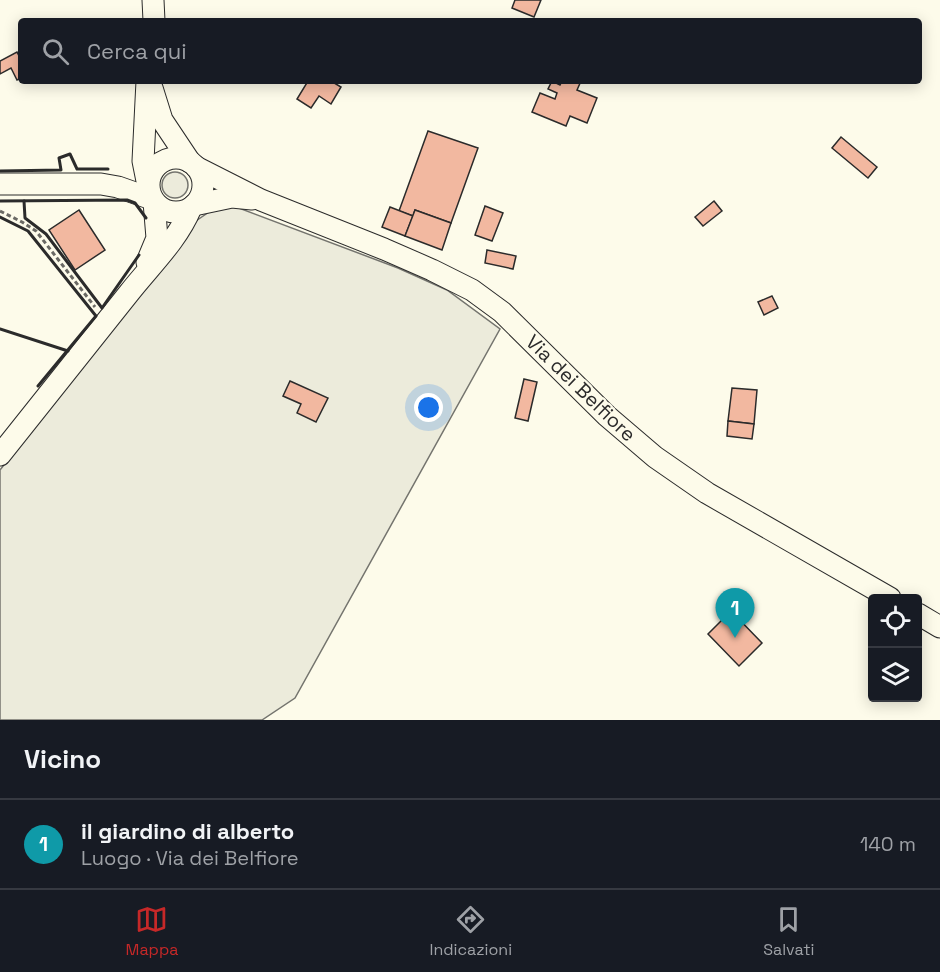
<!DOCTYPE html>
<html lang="it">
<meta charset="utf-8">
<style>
:root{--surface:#171b24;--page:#20242c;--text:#f1f3f6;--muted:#9ea1a6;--line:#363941;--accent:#c62828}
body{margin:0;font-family:"Space Grotesk",sans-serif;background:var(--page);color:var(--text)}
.controls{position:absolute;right:18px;bottom:18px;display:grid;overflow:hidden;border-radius:6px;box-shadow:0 3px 15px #0003}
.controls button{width:54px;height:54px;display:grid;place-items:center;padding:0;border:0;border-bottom:2px solid var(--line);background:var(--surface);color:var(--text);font:30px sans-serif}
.you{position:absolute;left:429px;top:408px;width:21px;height:21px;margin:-15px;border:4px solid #fff;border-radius:50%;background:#1a73e8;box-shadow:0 0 0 9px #1a73e833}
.badge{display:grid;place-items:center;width:39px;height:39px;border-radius:50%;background:var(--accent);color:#fff;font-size:20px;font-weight:700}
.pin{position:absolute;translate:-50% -50px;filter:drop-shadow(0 2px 3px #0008)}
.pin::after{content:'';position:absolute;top:32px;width:21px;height:18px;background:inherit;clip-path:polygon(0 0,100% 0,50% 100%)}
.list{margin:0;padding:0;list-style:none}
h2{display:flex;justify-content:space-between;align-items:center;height:78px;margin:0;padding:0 24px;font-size:26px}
h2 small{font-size:20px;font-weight:400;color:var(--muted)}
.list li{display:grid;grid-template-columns:39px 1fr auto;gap:18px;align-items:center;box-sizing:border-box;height:90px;padding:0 24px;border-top:2px solid var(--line)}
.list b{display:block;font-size:22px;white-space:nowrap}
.list p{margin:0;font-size:20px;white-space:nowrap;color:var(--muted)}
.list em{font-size:20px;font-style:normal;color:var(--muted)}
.icon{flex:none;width:33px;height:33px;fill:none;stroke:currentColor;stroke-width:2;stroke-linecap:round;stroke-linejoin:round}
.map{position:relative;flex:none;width:940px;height:720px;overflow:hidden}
.search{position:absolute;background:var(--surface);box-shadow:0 3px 15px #0003;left:18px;right:18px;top:18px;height:66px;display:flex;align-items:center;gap:15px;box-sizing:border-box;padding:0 21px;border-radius:6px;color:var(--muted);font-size:22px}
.sheet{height:168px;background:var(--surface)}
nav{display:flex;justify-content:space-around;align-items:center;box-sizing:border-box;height:84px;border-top:2px solid var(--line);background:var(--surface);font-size:16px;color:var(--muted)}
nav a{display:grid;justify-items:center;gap:3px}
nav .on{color:var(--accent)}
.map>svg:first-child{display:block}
.green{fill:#ecebdb;stroke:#74746e;stroke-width:1.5}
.building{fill:#f2b8a0;stroke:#2b2b2b;stroke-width:1.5}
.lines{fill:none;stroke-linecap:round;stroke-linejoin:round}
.minor-casing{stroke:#2b2b2b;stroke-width:23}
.path{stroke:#6a6964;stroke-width:3;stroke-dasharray:4.5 3;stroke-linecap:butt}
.minor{stroke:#fdfbea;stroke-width:21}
.wall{stroke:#2b2b2b;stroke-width:3}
.labels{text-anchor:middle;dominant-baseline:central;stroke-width:4.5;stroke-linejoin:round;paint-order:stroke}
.street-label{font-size:20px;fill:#2b2b2b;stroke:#fdfbea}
</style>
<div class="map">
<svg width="940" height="720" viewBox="0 0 940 720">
<rect width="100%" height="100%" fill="#fdfbea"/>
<g class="green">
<circle cx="175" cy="185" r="13"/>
<polygon points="231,205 398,268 447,290 500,329 295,698 262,720 0,720 0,470 193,223 212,210"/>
</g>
<g class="building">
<polygon points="515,0 541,0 534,17 512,8"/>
<polygon points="17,52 21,60 21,78 17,80 11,68 0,74 0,61"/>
<polygon points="308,81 331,81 341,87 331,104 319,96 311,108 297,99"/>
<polygon points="552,81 560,85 562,81 581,81 577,90 597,98 587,123 570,116 566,126 532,112 540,93 555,99 557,93 548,89"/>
<polygon points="428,131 478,148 451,223 415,210 413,216 399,211"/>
<polygon points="841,137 877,167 868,178 832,148"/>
<polygon points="714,201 722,211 703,226 695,217"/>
<polygon points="485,206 503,213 492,241 475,235"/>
<polygon points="390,207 413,216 405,236 382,227"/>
<polygon points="79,210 105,250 75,270 49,230"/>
<polygon points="415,210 451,223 442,250 405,236"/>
<polygon points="487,250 516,256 513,269 485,263"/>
<polygon points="772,296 778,308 764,315 758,302"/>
<polygon points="524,379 537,382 528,421 515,418"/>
<polygon points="290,381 328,398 316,422 297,413 301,404 283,396"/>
<polygon points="732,388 757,390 754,424 728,421"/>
<polygon points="728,421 754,424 752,439 727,436"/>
<polygon points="731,611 762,643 739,666 708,634"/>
</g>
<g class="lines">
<defs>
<g id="minor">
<polyline points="153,0 154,21"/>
<polyline points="147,81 143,161 148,186"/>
<polyline points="152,88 162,120 190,162"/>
<circle cx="176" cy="185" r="27"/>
<polyline points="196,167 261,200 384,249 432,270 472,290 502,312 607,416 655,457 707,493 890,598"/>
<polyline points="0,184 101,184 118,187 152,199"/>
<polyline points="194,205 232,197 252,199"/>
<polyline points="147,262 157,238 154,202"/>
<path d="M 0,455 C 43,401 86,347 129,293 C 151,265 177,241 191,208"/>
<polyline points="918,614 940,627"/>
</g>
</defs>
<use href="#minor" class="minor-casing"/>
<polyline class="path" points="0,211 22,222 36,231 95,307"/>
<use href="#minor" class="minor"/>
<g class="wall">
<polyline points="0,171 61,170 59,158 70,154 77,169 108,169"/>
<polyline points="0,201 127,200 135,203 146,218"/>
<polyline points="24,201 25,218 46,234 102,308 139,255"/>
<polyline points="0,217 28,231 96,316 38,386"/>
<polyline points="0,329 68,351"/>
</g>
</g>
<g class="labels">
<g class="street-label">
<text transform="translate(581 388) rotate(44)">Via dei Belfiore</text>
</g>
</g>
</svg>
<div class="controls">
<button><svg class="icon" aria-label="locate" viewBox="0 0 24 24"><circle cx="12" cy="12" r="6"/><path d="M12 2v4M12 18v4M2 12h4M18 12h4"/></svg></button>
<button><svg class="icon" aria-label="layers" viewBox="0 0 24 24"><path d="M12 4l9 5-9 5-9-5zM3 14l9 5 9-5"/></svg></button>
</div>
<div class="you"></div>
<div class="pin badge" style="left:735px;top:638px;background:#0f9aa8">1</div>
<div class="search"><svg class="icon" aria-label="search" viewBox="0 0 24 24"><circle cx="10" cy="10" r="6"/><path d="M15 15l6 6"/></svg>Cerca qui</div>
</div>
<section class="sheet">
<h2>Vicino<small></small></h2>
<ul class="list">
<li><span class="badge" style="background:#0f9aa8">1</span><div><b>il giardino di alberto</b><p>Luogo · Via dei Belfiore</p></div><em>140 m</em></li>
</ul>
</section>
<nav>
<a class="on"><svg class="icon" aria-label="map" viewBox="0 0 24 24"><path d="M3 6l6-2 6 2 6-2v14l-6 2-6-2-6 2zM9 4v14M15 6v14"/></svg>Mappa</a>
<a><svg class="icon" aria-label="directions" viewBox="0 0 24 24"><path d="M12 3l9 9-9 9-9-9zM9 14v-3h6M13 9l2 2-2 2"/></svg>Indicazioni</a>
<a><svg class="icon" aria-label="saved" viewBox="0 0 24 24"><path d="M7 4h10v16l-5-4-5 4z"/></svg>Salvati</a>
</nav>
